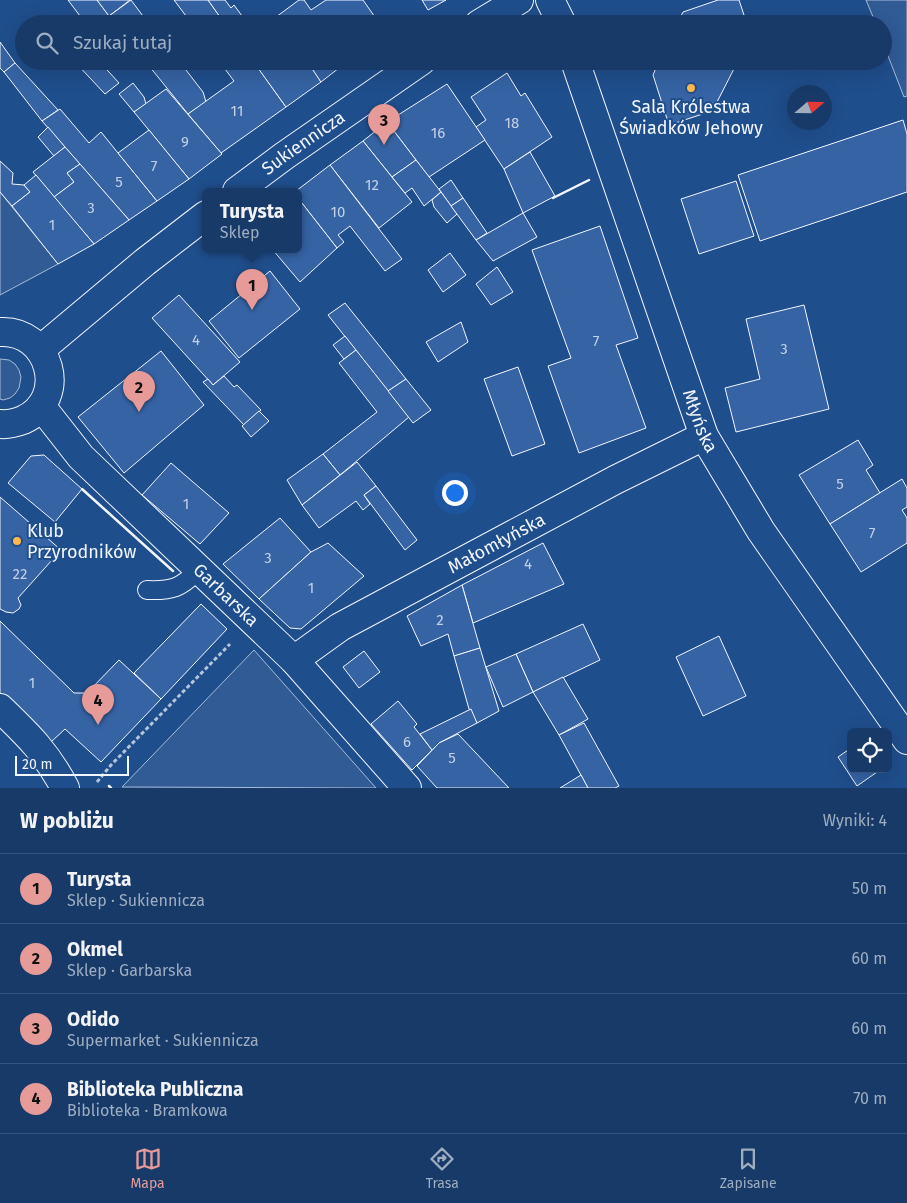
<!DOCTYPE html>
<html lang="pl">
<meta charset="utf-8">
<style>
:root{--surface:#173a69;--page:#20416f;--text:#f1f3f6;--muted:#9eadc0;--line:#36547d;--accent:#e69b98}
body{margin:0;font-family:"Fira Sans",sans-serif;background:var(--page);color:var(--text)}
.controls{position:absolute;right:15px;bottom:15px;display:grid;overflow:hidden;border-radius:8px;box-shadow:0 5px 20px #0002}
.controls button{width:45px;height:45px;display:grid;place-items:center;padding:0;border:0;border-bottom:1px solid var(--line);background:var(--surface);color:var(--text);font:25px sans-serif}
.compass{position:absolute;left:787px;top:85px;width:45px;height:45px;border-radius:50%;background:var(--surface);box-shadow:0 5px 20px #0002;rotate:70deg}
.scale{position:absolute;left:15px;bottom:12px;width:114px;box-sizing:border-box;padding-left:5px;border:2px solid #f2f6ff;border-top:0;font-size:14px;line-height:18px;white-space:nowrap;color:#f2f6ff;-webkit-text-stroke:4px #1f4e8c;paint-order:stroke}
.you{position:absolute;left:454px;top:492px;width:18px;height:18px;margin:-12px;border:4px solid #fff;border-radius:50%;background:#1a73e8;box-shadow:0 0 0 8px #1a73e833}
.badge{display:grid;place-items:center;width:32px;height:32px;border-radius:50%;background:var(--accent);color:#111;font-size:16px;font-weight:700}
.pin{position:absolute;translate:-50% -41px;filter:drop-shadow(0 1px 2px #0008)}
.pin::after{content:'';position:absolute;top:26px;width:18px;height:15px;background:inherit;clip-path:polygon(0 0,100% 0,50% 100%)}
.popup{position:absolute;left:202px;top:188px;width:100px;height:65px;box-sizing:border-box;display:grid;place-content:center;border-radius:8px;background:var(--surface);filter:drop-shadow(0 1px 4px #0005);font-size:16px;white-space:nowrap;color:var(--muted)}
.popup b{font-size:19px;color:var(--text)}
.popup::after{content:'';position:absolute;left:50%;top:100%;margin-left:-10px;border:10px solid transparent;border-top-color:var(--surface)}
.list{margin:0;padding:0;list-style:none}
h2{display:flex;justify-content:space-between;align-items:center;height:65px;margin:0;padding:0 20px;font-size:21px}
h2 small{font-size:16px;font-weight:400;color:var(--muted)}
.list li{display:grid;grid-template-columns:32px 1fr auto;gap:15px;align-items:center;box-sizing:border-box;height:70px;padding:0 20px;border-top:1px solid var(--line)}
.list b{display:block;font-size:19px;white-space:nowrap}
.list p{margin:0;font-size:16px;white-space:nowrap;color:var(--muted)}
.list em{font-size:16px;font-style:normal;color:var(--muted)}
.icon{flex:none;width:28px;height:28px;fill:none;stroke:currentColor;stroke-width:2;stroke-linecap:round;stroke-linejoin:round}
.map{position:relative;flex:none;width:907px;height:788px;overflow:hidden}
.search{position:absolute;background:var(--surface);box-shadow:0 5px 20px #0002;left:15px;right:15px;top:15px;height:55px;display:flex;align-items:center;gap:12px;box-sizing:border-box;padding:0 18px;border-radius:28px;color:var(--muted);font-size:19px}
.sheet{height:345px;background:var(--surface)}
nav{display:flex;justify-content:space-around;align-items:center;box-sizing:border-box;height:70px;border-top:1px solid var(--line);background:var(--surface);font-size:14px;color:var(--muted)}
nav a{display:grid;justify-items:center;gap:2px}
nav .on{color:var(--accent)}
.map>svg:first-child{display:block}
.built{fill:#305b95;stroke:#a8bbd7}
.building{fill:#3563a3;stroke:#f2f6ff}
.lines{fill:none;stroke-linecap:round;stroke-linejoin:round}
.service-casing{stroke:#f2f6ff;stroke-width:20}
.minor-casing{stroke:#f2f6ff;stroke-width:30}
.tertiary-casing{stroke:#f2f6ff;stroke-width:30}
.path{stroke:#b3c4dc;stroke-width:3;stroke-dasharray:4 2.5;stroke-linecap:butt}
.service{stroke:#1f4e8c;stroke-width:18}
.minor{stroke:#1f4e8c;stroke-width:28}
.tertiary{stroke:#1f4e8c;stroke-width:28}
.wall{stroke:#f2f6ff;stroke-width:2.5}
.poi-dot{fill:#ffb74d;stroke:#1f4e8c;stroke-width:2}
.labels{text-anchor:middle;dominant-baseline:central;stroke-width:4;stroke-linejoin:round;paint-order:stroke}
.number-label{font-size:15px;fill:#c3d1e8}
.poi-label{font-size:18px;fill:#f2f6ff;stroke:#1f4e8c}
.street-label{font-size:18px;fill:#f2f6ff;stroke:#1f4e8c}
</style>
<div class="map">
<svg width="907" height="788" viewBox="0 0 907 788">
<rect width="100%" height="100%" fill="#1f4e8c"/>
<g class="built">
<polygon points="866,0 907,0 907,96 904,97 883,43 883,24 876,24"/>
<polygon points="0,192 58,264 0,295"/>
<polygon points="0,359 9,360 15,364 19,370 21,377 19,388 15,394 10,398 3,400 0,399"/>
<polygon points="254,650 376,788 122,787"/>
</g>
<g class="building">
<polygon points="68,0 97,0 115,24 86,24"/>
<polygon points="97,0 130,0 109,16"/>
<polygon points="131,0 149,24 115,24 109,16"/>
<polygon points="174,0 208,0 225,24 192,24"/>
<polygon points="208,0 225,0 231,8 234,5 248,24 225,24"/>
<polygon points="299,0 304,0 311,10 326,0 363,0 377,20 371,24 280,24 276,17"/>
<polygon points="422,0 446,0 428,10"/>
<polygon points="718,0 739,0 747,24 677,24 683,12"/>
<polygon points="0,42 15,63 4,72 0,68"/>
<polygon points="74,61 99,61 119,83 105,94"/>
<polygon points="145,61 179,61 203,92 206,102 188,114"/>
<polygon points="219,61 253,61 286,107 221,153 188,114 234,81"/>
<polygon points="253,61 307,61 321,82 286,107"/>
<polygon points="307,61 348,61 321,82"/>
<polygon points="659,61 738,61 717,102 710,104 712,111 669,125 653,75"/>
<polygon points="15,63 58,110 42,121 4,72"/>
<polygon points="507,73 521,96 525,93 552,137 504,169 476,127 486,120 471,97"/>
<polygon points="133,83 144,97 146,104 134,112 119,94"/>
<polygon points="447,84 485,140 429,177 387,122"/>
<polygon points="166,89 222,154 189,179 134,112"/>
<polygon points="60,109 89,143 101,132 157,201 129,220 42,121"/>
<polygon points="903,120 907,134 907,192 760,241 738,175"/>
<polygon points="387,122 416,160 392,177 363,141"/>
<polygon points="48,127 65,147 54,156 38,137"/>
<polygon points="149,130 189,179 157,201 118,153"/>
<polygon points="363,141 412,202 379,228 330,165"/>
<polygon points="65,147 80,164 67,173 74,182 54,197 33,172"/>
<polygon points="530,152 555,196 523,213 504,169"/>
<polygon points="416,160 441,192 424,206 412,188 405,193 392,177"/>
<polygon points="0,161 13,173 12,184 24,185 30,192 12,206 0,192"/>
<polygon points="80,164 129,220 94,244 54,197 74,182 67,173"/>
<polygon points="330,165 402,259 385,271 350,226 338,235 344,242 337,248 298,198 298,191 296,191"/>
<polygon points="36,175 94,244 58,264 12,206 30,192 24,185"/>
<polygon points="451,180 463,198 451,206 439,189"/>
<polygon points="736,181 754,236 699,254 681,199"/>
<polygon points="441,192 457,214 447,223 434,207 432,200"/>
<polygon points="298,198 337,248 300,282 272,249 298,249"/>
<polygon points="463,198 487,233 476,240 451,206"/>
<polygon points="523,213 537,237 493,261 476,240"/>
<polygon points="600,226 638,338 616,345 646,428 579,453 548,366 571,358 532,250"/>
<polygon points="450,253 466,275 443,292 428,270"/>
<polygon points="497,267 513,292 491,305 476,284"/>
<polygon points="270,271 300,309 239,358 209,321"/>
<polygon points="179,295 240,362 213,385 152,318"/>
<polygon points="345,303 406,379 388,391 328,315"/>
<polygon points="804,305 829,409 736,432 725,388 760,379 746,319"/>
<polygon points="461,322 468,342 438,362 426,342"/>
<polygon points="345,336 356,350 344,359 333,345"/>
<polygon points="356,350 409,417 340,475 323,454 377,412 339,363"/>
<polygon points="161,351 204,405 124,473 78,417"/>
<polygon points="518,367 545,444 512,456 484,379"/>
<polygon points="224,376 234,387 237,385 261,410 244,425 203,382 208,379 213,385"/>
<polygon points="406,379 431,410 413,423 388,391"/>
<polygon points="259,411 269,421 251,437 242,426"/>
<polygon points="858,440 873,465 866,470 880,493 830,524 799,475"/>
<polygon points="323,454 340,475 302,505 287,480"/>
<polygon points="44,455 82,489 55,522 8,483 31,456"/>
<polygon points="357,462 376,486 364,495 370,504 363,510 356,501 319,528 302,505"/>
<polygon points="171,463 229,513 200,544 142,495"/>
<polygon points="902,479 907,488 907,507 902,510 907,518 907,543 861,572 830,524"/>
<polygon points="376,486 417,540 405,550 364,495"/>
<polygon points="0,497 61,550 18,598 21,605 19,609 13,613 6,612 0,609"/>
<polygon points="280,518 311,552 259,599 223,564"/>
<polygon points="328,543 364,576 301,629 290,628 259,599 311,552"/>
<polygon points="543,543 564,584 473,623 462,585"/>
<polygon points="462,585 480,648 454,656 448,634 421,646 407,616"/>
<polygon points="201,604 227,629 161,699 134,673"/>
<polygon points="0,621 74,693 87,693 119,660 161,699 101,762 65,729 51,742 0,693"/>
<polygon points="583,624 600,660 533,692 516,654"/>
<polygon points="719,636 746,696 703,716 676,657"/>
<polygon points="480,648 499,711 477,723 469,709 454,656"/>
<polygon points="364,651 380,672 359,688 343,667"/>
<polygon points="516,654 533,692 503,707 486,667"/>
<polygon points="563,677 588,719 559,735 533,692"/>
<polygon points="398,701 417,724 414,727 432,750 412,770 371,724"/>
<polygon points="471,709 477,723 439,743 432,750 420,734"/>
<polygon points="584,723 619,786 615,788 588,788 559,735"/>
<polygon points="458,734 509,788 437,788 417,766 439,743"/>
<polygon points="851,748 851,769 880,770 857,786 838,757"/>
<polygon points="581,775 588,788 560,788"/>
</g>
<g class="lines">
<defs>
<path id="service" d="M 147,590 C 173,591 180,588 199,570"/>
<g id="minor">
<path id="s1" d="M 41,406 L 81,457 L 294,660 L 407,788"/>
<path id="s2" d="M 294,660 L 340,627 L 615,480 L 704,436"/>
<path d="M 0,708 C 28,735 46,752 65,788"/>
</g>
<g id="tertiary">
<polyline points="550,0 562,24"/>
<polyline points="479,24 519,0"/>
<path id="s3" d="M 575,61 L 704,436 L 761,531 L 907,740"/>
<path id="s4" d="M 237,191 L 284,156 L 421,61"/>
<path d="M 0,332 C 50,329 70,399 23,420 C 15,423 8,425 0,424"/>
<polyline points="40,350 145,262 206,215"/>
</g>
</defs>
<use href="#service" class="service-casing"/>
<use href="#minor" class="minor-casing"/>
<use href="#tertiary" class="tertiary-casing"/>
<polyline class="path" points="97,782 111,765 230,644"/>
<use href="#service" class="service"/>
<use href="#minor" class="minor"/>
<use href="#tertiary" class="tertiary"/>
<g class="wall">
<polyline points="553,198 589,180"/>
<polyline points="82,489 173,571"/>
<polyline points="109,786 111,788"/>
</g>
</g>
<g class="poi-dot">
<circle cx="691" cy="88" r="5"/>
<circle cx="17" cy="541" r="5"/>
</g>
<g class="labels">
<g class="number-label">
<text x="237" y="111">11</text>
<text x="512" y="123">18</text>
<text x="438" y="133">16</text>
<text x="185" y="142">9</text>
<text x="154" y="166">7</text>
<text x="119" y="182">5</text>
<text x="372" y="185">12</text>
<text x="91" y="208">3</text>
<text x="338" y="212">10</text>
<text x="52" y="225">1</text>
<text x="196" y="340">4</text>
<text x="596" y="341">7</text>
<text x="784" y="349">3</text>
<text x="840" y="484">5</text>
<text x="186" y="504">1</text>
<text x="872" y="533">7</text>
<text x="268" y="558">3</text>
<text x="528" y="564">4</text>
<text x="20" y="574">22</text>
<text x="311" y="588">1</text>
<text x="440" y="620">2</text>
<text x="32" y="683">1</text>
<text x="407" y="742">6</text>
<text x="452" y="758">5</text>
</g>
<g class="poi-label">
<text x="691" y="107">Sala Królestwa<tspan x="691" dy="21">Świadków Jehowy</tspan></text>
<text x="27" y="531" text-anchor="start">Klub<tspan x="27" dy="21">Przyrodników</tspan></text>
</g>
<g class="street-label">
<text stroke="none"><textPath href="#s4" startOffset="82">Sukiennicza</textPath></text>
<text stroke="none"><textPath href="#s3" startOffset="381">Młyńska</textPath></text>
<text stroke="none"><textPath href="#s2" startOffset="234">Małomłyńska</textPath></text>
<text stroke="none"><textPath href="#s1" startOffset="265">Garbarska</textPath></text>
</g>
</g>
</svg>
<div class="controls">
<button><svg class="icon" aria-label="locate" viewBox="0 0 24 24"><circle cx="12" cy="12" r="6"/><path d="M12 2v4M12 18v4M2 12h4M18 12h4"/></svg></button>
</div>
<svg class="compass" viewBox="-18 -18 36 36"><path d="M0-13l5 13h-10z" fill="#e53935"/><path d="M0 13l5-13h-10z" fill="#9eadc0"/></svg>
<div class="scale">20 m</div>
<div class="you"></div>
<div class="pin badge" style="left:252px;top:310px">1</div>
<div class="popup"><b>Turysta</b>Sklep</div>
<div class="pin badge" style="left:139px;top:412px">2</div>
<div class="pin badge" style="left:384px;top:145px">3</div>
<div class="pin badge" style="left:98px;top:725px">4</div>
<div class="search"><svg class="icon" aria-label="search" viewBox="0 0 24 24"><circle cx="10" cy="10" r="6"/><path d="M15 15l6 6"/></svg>Szukaj tutaj</div>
</div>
<section class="sheet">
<h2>W pobliżu<small>Wyniki: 4</small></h2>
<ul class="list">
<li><span class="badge">1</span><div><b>Turysta</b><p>Sklep · Sukiennicza</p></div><em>50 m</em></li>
<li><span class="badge">2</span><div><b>Okmel</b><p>Sklep · Garbarska</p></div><em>60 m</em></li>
<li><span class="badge">3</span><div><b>Odido</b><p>Supermarket · Sukiennicza</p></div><em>60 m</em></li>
<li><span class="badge">4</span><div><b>Biblioteka Publiczna</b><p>Biblioteka · Bramkowa</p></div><em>70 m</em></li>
</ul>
</section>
<nav>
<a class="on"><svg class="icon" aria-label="map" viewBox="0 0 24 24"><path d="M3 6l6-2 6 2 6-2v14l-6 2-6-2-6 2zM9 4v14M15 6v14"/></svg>Mapa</a>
<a><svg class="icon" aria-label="directions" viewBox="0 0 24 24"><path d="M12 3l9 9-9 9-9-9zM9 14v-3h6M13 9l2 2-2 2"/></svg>Trasa</a>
<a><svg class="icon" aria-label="saved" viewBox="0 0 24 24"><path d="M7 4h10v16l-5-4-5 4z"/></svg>Zapisane</a>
</nav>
